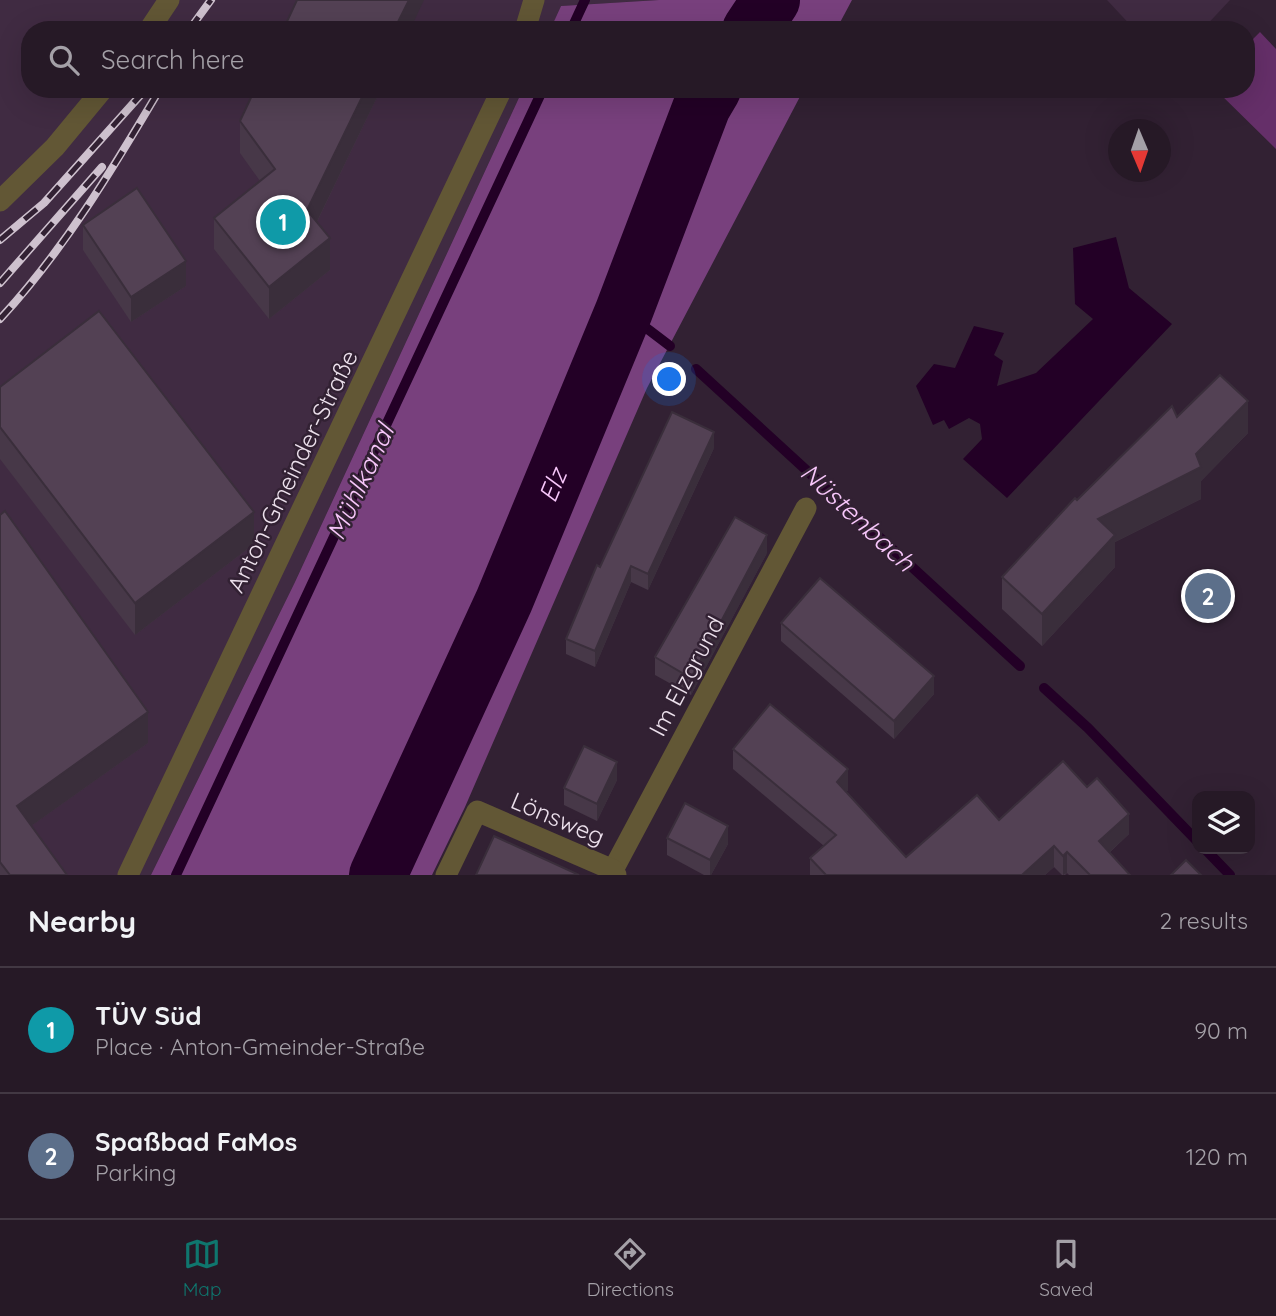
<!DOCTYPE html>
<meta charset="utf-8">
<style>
:root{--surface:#261926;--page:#2e222e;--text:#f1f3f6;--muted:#a4a0a7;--line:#423843;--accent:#0f766e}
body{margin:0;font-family:Quicksand,sans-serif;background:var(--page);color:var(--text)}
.controls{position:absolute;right:21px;bottom:21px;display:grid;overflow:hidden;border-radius:14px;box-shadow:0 7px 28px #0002}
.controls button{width:63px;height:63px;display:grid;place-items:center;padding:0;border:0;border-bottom:2px solid var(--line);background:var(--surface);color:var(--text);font:35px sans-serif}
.compass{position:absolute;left:1108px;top:119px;width:63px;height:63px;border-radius:50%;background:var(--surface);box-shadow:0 7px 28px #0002;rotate:178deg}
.you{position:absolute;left:670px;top:380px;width:24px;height:24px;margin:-18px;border:5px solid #fff;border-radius:50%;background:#1a73e8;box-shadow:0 0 0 10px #1a73e833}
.badge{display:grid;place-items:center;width:46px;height:46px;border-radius:50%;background:var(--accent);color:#fff;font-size:23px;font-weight:700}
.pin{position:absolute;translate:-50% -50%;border:4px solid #fff;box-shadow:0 2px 7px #0006}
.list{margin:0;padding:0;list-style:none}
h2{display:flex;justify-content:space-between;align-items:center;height:91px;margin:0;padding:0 28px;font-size:30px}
h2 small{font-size:23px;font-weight:400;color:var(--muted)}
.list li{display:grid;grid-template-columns:46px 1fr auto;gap:21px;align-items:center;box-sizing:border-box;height:126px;padding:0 28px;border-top:2px solid var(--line)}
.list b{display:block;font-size:26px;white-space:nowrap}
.list p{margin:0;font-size:23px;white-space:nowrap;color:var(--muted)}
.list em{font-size:23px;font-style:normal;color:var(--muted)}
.icon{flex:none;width:38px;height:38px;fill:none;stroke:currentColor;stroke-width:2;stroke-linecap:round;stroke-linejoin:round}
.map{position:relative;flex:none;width:1276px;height:875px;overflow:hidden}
.search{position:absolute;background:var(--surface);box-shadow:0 7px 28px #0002;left:21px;right:21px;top:21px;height:77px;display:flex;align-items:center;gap:18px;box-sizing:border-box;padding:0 24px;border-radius:28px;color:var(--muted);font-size:26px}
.sheet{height:343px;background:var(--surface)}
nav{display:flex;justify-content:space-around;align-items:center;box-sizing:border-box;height:98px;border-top:2px solid var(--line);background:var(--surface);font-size:19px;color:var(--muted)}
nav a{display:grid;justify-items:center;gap:4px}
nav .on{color:var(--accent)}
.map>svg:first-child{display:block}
.built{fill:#402b42}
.green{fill:#652f69}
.forest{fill:#78407d}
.water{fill:#230026}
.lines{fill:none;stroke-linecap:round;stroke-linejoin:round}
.stream{stroke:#230026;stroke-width:10}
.river{stroke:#230026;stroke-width:58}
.minor{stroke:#625735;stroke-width:21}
.rail-casing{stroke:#cec1ce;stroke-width:8}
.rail{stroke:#322133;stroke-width:5;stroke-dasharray:16;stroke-linecap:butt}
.wall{fill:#473848}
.shaded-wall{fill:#3a2e3b}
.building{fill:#534154;stroke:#3a2e3b;stroke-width:2}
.labels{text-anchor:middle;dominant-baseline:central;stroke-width:5;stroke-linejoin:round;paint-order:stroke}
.street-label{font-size:24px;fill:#ede1ed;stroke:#322133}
.water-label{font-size:26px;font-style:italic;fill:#f8c7fb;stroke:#322133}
</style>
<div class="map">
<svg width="1276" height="875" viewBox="0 0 1276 875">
<rect width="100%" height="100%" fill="#322133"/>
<g class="built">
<polygon points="0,0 659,0 561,6 550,30 30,30 30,89 523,89 295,582 151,875 0,875"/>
<polygon points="1107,0 1230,0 1202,30 1135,30"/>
</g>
<polygon class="green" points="1260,32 1276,49 1276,149 1215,89 1246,89 1246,46"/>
<g class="forest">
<polygon points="659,0 852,0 836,30 550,30 561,6"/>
<polygon points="523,89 804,89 647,388 465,807 432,875 151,875 295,582"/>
</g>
<polygon class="water" points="1116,237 1129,288 1172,324 1007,498 963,459 982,439 980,424 969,418 949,429 944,420 933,425 916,386 934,364 955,368 974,326 1004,333 994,355 1003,361 997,386 1036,373 1093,319 1075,304 1073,248"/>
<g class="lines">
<g class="stream">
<polyline points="571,30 585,0"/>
<polyline points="624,311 670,346"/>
<polyline points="696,369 1020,666"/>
<polyline points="1044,688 1088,728 1197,841"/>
<polyline points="1205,849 1230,875"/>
<polyline points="176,875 543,89"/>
</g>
<g class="river">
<polyline points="751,30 771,0"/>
<path id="s1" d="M 378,875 L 504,601 L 624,311 L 702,106 L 712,89"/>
</g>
<g class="minor">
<polyline points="149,30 169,0"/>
<polyline points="525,30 534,0"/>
<polyline points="0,201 55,147 103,89"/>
<polyline points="613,870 806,508"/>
<polyline points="128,875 502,89"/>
<polyline points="446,875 477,811 613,870 616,875"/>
</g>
<defs>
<g id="rail">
<polyline points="189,30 211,0"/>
<polyline points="0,240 44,203 146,89"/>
<polyline points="0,283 102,167"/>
<path d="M 0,319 C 64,250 112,170 160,89"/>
</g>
</defs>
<use href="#rail" class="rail-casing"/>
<use href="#rail" class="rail"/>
</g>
<g class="wall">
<polygon points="255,89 381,89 317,222 330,270 269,319 214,249 214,218 260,181 240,153 240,121"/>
<polygon points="83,225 186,286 131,322 83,250"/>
<polygon points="0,387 254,544 135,635 0,459"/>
<polygon points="1177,417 1248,433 1201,481 1201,499 1115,542 1115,567 1042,646 1002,609 1002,577 1077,500"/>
<polygon points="714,448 648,590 631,582 595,667 566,654 566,639 600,567"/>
<polygon points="0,515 148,743 31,826 67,875 0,875"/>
<polygon points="767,553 691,695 655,675 655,657"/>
<polygon points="781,623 934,694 894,739 781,641"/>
<polygon points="733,749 848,790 846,792 906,857 999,820 1129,834 1109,853 1130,875 1069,875 1067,873 1065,875 1062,875 1054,867 1045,875 810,875 810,858 824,846 733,769"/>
<polygon points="617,780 597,821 564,805 564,788"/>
<polygon points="667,838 728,844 711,875 704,875 667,855"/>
</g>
<g class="shaded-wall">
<polygon points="409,0 424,0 410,30 394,30"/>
<polygon points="366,89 381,89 307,242 307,210"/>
<polygon points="330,238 330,270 269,319 269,287"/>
<polygon points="186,261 186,286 131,322 131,297"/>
<polygon points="1248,401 1248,433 1201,481 1201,499 1115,542 1115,567 1042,646 1042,614 1098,519 1196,454"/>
<polygon points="714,432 714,448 648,590 648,574"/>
<polygon points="254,512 254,544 135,635 135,603"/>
<polygon points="767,535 767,553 691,695 691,678"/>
<polygon points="631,566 631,582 595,667 595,651"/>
<polygon points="934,676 934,694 894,739 894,721"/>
<polygon points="148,712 148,743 17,836 17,806"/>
<polygon points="617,762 617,780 597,821 597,804"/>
<polygon points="848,769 848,790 837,803 837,782"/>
<polygon points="1129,814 1129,834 1099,862 1099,841"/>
<polygon points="728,826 728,844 711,875 710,875 710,860"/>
<polygon points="1054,846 1054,867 1045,875 1022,875"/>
<polygon points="1067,852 1067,873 1063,875 1063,856"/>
</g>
<g class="building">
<polygon points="297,0 409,0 394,30 283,30"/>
<polygon points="255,89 366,89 307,210 330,238 269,287 214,218 275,169 240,121"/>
<polygon points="137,188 186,261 131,297 83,225"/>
<polygon points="99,311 254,512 135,603 0,427 0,387"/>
<polygon points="1220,375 1248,401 1196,454 1201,467 1098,519 1115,535 1042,614 1002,577 1075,498 1077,500 1172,406 1177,417"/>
<polygon points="672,412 714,432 648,574 631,566 595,651 566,639 597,565 600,567"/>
<polygon points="5,511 148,712 17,806 67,875 10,875 0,862 0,515"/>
<polygon points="735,517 767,535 691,678 655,657"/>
<polygon points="820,578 934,676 894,721 781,623"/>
<polygon points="770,704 848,769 837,782 906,857 977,795 999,820 1063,761 1087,787 1097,778 1129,814 1099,841 1130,875 1090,875 1067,852 1063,856 1054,846 1022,875 826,875 810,858 836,835 733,749"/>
<polygon points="584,746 617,762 597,804 564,788"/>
<polygon points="685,803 728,826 710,860 667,838"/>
<polygon points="494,836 579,875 476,875"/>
<polygon points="1186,860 1201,875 1171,875"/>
</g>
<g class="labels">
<g class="street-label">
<text transform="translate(292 471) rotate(-64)">Anton-Gmeinder-Straße</text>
<text transform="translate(686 676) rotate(-62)">Im Elzgrund</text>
<text transform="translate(558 818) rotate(23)">Lönsweg</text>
</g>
<g class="water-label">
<text transform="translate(360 482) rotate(-65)">Mühlkanal</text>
<text stroke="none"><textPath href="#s1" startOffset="427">Elz</textPath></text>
<text transform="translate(858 517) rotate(43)">Nüstenbach</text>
</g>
</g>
</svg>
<div class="controls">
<button><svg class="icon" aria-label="layers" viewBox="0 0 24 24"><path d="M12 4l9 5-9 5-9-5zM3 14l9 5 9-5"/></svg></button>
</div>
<svg class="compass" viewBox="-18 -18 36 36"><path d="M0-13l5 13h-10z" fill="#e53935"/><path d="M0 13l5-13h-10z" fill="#a4a0a7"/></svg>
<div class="you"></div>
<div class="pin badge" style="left:283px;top:222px;background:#0f9aa8">1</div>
<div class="pin badge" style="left:1208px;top:596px;background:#5c6f8a">2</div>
<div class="search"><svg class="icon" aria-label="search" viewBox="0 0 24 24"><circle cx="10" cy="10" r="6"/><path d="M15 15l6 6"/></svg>Search here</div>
</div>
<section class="sheet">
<h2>Nearby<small>2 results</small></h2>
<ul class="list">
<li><span class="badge" style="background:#0f9aa8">1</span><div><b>TÜV Süd</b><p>Place · Anton-Gmeinder-Straße</p></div><em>90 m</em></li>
<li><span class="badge" style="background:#5c6f8a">2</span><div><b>Spaßbad FaMos</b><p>Parking</p></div><em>120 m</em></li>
</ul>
</section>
<nav>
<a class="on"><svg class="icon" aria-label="map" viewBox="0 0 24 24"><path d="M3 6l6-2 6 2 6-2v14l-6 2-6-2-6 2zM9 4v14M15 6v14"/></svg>Map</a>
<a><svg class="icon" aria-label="directions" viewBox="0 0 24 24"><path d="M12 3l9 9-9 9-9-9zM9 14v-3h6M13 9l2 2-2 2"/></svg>Directions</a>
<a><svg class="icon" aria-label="saved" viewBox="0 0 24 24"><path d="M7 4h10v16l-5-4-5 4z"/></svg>Saved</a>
</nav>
